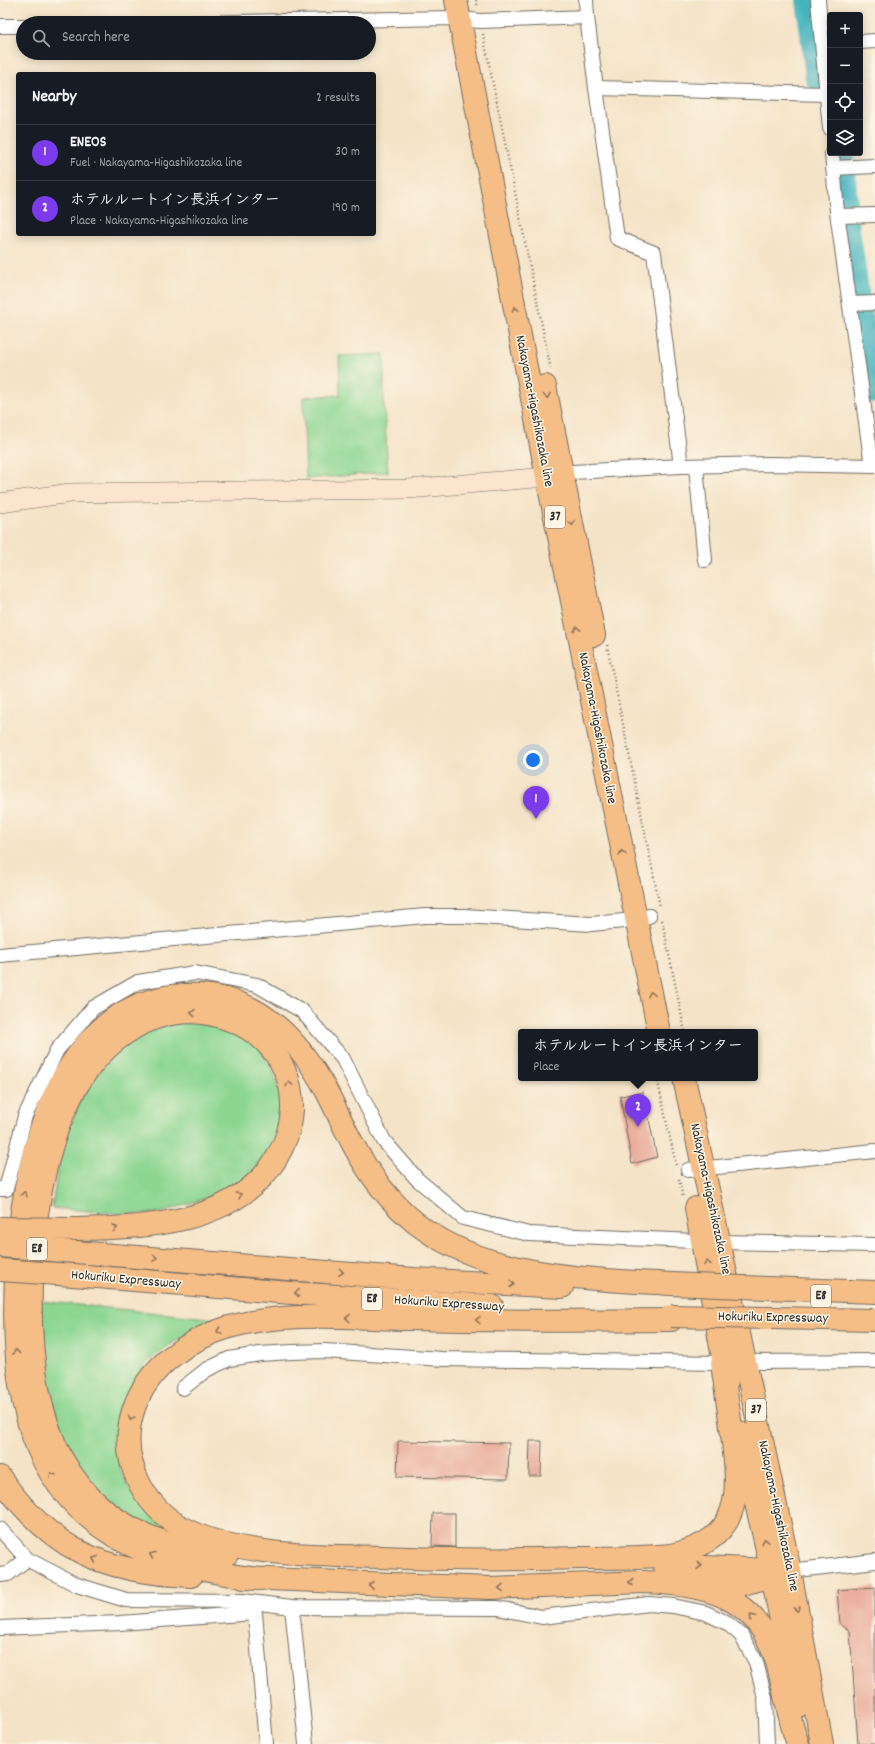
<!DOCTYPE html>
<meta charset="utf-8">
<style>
:root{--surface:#171b24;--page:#20242c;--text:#f1f3f6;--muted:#9ea1a6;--line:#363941;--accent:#7c3aed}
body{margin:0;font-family:Dekko,"Klee One",sans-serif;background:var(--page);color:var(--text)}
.controls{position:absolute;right:12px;top:12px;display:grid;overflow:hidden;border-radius:4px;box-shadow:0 2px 10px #0003}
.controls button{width:36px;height:36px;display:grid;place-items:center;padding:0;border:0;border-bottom:1px solid var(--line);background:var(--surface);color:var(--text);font:20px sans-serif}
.you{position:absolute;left:533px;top:760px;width:14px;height:14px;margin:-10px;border:3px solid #fff;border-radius:50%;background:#1a73e8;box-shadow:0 0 0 6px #1a73e833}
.badge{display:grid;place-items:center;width:26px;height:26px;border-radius:50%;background:var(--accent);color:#fff;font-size:13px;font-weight:700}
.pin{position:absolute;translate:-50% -33px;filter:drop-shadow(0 1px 2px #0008)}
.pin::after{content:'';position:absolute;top:21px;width:14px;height:12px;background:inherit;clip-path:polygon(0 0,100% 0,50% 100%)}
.popup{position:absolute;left:518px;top:1029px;width:240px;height:52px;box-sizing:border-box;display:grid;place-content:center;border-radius:4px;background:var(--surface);filter:drop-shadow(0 1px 3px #0005);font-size:13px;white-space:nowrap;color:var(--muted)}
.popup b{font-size:15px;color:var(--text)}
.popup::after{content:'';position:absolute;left:50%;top:100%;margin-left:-8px;border:8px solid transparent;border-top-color:var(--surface)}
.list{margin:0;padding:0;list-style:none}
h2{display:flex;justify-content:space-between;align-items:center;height:52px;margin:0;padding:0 16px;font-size:17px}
h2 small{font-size:13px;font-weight:400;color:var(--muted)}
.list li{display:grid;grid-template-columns:26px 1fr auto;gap:12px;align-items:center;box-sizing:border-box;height:56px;padding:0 16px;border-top:1px solid var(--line)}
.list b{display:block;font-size:15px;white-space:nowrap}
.list p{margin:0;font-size:13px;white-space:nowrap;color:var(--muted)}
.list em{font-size:13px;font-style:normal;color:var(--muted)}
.icon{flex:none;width:22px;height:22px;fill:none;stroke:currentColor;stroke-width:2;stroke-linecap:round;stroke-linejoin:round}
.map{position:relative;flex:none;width:875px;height:1744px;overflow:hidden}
.search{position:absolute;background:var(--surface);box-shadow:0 2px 10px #0003;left:16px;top:16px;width:360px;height:44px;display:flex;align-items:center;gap:10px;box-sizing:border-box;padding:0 14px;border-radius:22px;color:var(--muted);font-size:15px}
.panel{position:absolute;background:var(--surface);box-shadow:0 2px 10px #0003;left:16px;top:72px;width:360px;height:164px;border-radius:4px}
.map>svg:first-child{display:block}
.green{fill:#8cd692;stroke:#5c805e}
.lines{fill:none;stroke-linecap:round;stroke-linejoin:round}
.river{stroke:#45b4be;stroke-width:24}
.building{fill:#eaae9d}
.street-casing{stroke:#716b62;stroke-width:16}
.secondary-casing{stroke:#716b62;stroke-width:20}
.primary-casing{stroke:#716b62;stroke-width:24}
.highway-casing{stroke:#716b62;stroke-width:24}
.path{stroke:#716b62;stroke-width:2.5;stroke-dasharray:1 3;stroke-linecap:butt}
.street{stroke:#fff;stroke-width:14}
.secondary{stroke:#fbe5cf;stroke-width:19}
.primary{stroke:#f6be87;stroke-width:22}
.highway{stroke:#f6be87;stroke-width:22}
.highway-bridge-casing{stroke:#716b62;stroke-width:24;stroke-linecap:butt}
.highway-bridge{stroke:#f6be87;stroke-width:22}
.oneway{stroke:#907459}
.labels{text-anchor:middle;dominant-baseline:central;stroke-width:3;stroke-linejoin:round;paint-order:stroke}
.shield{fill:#fcf5e5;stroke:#6a6863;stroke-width:1}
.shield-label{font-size:13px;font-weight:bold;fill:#2b2b2b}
.street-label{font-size:14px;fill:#2b2b2b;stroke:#fcf5e5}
</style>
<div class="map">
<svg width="875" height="1744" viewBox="0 0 875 1744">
<rect width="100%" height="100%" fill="#fcf5e5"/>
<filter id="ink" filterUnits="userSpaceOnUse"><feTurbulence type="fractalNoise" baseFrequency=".025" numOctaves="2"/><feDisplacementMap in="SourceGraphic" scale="8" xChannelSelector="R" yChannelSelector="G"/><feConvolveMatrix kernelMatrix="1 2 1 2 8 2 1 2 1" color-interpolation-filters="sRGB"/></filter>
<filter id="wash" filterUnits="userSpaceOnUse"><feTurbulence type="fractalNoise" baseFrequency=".012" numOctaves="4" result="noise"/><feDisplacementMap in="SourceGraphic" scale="16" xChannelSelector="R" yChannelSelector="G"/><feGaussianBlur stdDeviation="0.9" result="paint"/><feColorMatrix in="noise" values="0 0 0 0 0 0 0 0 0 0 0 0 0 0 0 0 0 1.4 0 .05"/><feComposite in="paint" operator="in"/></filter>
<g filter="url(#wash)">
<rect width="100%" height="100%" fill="#f4e3c7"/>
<g class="green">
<polygon points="384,354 384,404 388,472 306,479 303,397 340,395 339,356"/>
<polygon points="197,1022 235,1031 259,1047 272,1069 282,1098 276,1132 265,1155 249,1174 230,1190 160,1213 127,1214 52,1208 60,1153 80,1101 91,1081 121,1047 166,1024"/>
<path d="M 39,1301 L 218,1319 C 194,1331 170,1342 150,1360 C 145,1364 141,1371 137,1377 C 113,1412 107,1464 136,1499 C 146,1510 159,1520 170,1530 L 169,1535 L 148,1528 L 91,1488 L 68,1454 L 42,1374 Z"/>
</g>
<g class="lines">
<g class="river">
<polyline points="808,0 817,78"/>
<polyline points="842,153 848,229 872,391"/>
</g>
</g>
<g id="blocks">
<g class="building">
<polygon points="643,1092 657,1157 632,1164 620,1096"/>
<polygon points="398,1441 509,1443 508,1479 397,1477"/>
<polygon points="530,1441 542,1441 541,1476 529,1476"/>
<polygon points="433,1513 455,1513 455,1547 432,1546"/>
<polygon points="875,1587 875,1744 858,1744 850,1631 840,1624 837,1590"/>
</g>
</g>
</g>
<g filter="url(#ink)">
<use href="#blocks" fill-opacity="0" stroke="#716b62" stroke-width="1"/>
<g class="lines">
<defs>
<g id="street">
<polyline points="586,0 587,17"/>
<polyline points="818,0 830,128"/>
<polyline points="184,23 452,18 480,21 587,17 596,88 827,94"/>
<polyline points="0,26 23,26"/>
<polyline points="860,42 875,41"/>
<polyline points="596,88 617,238 654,253 681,466"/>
<polyline points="832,153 837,212 872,466"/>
<polyline points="833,168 875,166"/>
<polyline points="838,216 875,215"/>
<polyline points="850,304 875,303"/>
<polyline points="696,467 705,560"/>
<polyline points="555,475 572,472 681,466 769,464 875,466"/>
<polyline points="0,955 425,916 464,916 591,924 624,921 649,916"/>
<polyline points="688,1170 875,1151"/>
<polyline points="0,1189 6,1189 25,1116 57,1050 93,1008 138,982 195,973 257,985 302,1011 343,1059 384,1141 417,1179 463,1218 529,1234 719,1242 875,1245"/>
<polyline points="745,1362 875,1361"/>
<polyline points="183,1388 206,1370 229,1359 260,1354 292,1352 325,1351 442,1359 722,1363"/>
<polyline points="0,1529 27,1559 77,1585 126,1600 243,1601 292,1607 498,1608 542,1617 649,1604 673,1606 706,1613 727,1623 741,1635 756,1662 765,1698 767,1744"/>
<polyline points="790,1571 875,1561"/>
<polyline points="0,1575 8,1574 27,1559"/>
<polyline points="292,1607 306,1744"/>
<polyline points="0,1628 120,1623 255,1613 266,1744"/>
</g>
<polyline id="secondary" points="0,503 70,493 408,489 547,477"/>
<g id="primary">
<polyline points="456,0 547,477 659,1032"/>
<polyline points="545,386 594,635"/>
<polyline points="684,1078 790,1571 822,1744"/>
<polyline points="696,1208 727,1381"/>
<polyline points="739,1432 766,1545 798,1706"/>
</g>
<g id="highway">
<path d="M 76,1229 C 144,1228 236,1224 276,1159 C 285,1144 291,1127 292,1110 C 293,1082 282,1057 261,1038 C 244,1024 224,1016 203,1013 C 146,1007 99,1045 73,1093 C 46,1144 36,1205 32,1262 C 23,1409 55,1540 227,1554"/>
<polyline points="75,1252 414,1279 562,1287"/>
<polyline points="73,1275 291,1293 492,1306"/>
<polyline points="767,1288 875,1292"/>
<polyline points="772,1318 875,1320"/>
<path d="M 671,1320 C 584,1321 497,1321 410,1319 C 351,1318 287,1311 229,1327 C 187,1340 147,1367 133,1411 C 117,1463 147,1514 195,1534 C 252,1557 320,1555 381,1557 C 447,1560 514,1560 580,1558 C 611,1558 641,1558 671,1555 C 742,1540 740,1495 732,1435 C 729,1411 725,1387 722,1363"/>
<path d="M 0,1477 C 50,1550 104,1573 191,1576"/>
<polyline points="664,1565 790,1571"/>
<path d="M 244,1578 L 491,1588 L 643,1582 C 712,1584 763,1598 780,1674 C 786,1697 789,1721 798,1744"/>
<path d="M 258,1579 C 188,1570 116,1553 67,1496 C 13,1433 12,1338 17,1259 C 24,1159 58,1002 183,995 C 253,991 296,1034 327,1092 C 338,1113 347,1135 359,1155 C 376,1184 397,1210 424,1229 C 491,1277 591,1279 671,1284"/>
<polyline points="706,1584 742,1584 778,1575"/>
</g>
</defs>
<use href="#street" class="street-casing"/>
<use href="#secondary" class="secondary-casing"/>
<use href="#primary" class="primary-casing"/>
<use href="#highway" class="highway-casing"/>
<g class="path">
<polyline points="476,0 478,7"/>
<polyline points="483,34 551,370"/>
<polyline points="607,645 660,907"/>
<polyline points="662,920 685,1032"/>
<polyline points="657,1078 676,1165"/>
<polyline points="679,1179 683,1198"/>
</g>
<use href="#street" class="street"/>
<use href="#secondary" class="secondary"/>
<use href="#primary" class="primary"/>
<use href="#highway" class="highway"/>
<defs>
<g id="highway-bridge">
<polyline points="0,1228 76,1229"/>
<polyline points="0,1246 75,1252"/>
<polyline points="0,1270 73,1275"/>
<polyline points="671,1284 767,1288"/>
<polyline points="671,1316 772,1318"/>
</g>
</defs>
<use href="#highway-bridge" class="highway-bridge-casing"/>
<use href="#highway-bridge" class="highway-bridge"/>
</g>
<defs><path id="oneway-chevron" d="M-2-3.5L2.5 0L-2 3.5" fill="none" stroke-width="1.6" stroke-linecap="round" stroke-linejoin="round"/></defs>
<g class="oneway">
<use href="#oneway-chevron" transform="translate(515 309) rotate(-101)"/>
<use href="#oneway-chevron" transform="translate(547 396) rotate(79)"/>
<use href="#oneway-chevron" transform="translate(572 523) rotate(79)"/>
<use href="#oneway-chevron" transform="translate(577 629) rotate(-101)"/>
<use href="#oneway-chevron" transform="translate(622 853) rotate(-101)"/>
<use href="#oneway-chevron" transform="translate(651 994) rotate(-102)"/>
<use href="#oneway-chevron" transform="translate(193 1013) rotate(-179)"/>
<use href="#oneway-chevron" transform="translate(289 1084) rotate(-104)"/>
<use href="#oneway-chevron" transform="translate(24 1194) rotate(-81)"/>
<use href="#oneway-chevron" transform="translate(239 1195) rotate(-32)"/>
<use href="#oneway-chevron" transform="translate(115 1228) rotate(-3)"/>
<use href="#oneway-chevron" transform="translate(155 1258) rotate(4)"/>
<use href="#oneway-chevron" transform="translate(707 1263) rotate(-99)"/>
<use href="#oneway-chevron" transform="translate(341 1272) rotate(5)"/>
<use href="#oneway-chevron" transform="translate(512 1284) rotate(3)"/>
<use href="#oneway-chevron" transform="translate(297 1293) rotate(-176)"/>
<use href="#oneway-chevron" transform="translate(348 1318) rotate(-179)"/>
<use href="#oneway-chevron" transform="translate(478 1320) rotate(-179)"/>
<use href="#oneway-chevron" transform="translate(219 1331) rotate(160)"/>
<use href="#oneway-chevron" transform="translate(16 1352) rotate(-94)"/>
<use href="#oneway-chevron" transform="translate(131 1418) rotate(103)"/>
<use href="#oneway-chevron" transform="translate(52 1475) rotate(-121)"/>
<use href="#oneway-chevron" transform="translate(765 1541) rotate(-103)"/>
<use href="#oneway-chevron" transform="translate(152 1555) rotate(-158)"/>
<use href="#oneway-chevron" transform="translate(95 1559) rotate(-157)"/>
<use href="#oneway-chevron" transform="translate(699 1566) rotate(2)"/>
<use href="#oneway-chevron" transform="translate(631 1582) rotate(180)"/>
<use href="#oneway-chevron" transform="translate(371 1585) rotate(-178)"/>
<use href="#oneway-chevron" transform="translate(501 1588) rotate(179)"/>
<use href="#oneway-chevron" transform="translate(797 1609) rotate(80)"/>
<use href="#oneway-chevron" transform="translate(752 1617) rotate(-131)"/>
</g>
</g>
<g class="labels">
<g class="shield">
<rect x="545" y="506" width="20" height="22" rx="3"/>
<rect x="27" y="1238" width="20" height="22" rx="3"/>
<rect x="811" y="1285" width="20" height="22" rx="3"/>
<rect x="362" y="1288" width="20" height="22" rx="3"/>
<rect x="746" y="1399" width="20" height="22" rx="3"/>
</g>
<g class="shield-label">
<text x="555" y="517">37</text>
<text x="37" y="1249">E8</text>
<text x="821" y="1296">E8</text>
<text x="372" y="1299">E8</text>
<text x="756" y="1410">37</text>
</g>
<g class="street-label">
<text transform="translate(534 411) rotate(79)">Nakayama-Higashikozaka line</text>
<text transform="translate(597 728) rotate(79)">Nakayama-Higashikozaka line</text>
<text transform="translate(710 1199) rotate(78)">Nakayama-Higashikozaka line</text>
<text transform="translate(126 1280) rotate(5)">Hokuriku Expressway</text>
<text transform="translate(449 1304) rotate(4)">Hokuriku Expressway</text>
<text transform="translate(773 1318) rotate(1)">Hokuriku Expressway</text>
<text transform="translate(778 1516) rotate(78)">Nakayama-Higashikozaka line</text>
</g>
</g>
</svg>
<div class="controls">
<button>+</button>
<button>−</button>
<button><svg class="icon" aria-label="locate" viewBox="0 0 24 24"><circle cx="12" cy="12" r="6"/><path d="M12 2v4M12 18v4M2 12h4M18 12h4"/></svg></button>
<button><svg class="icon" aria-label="layers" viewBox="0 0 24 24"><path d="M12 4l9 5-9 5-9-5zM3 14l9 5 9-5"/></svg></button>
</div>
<div class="you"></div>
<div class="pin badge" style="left:536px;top:819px">1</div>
<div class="pin badge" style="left:638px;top:1127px">2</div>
<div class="popup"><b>ホテルルートイン長浜インター</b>Place</div>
<div class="search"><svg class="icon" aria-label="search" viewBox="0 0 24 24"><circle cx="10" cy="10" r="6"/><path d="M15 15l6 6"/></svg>Search here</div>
<section class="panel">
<h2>Nearby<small>2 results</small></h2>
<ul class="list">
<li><span class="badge">1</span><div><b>ENEOS</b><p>Fuel · Nakayama-Higashikozaka line</p></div><em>30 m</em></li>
<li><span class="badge">2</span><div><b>ホテルルートイン長浜インター</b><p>Place · Nakayama-Higashikozaka line</p></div><em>190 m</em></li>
</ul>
</section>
</div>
